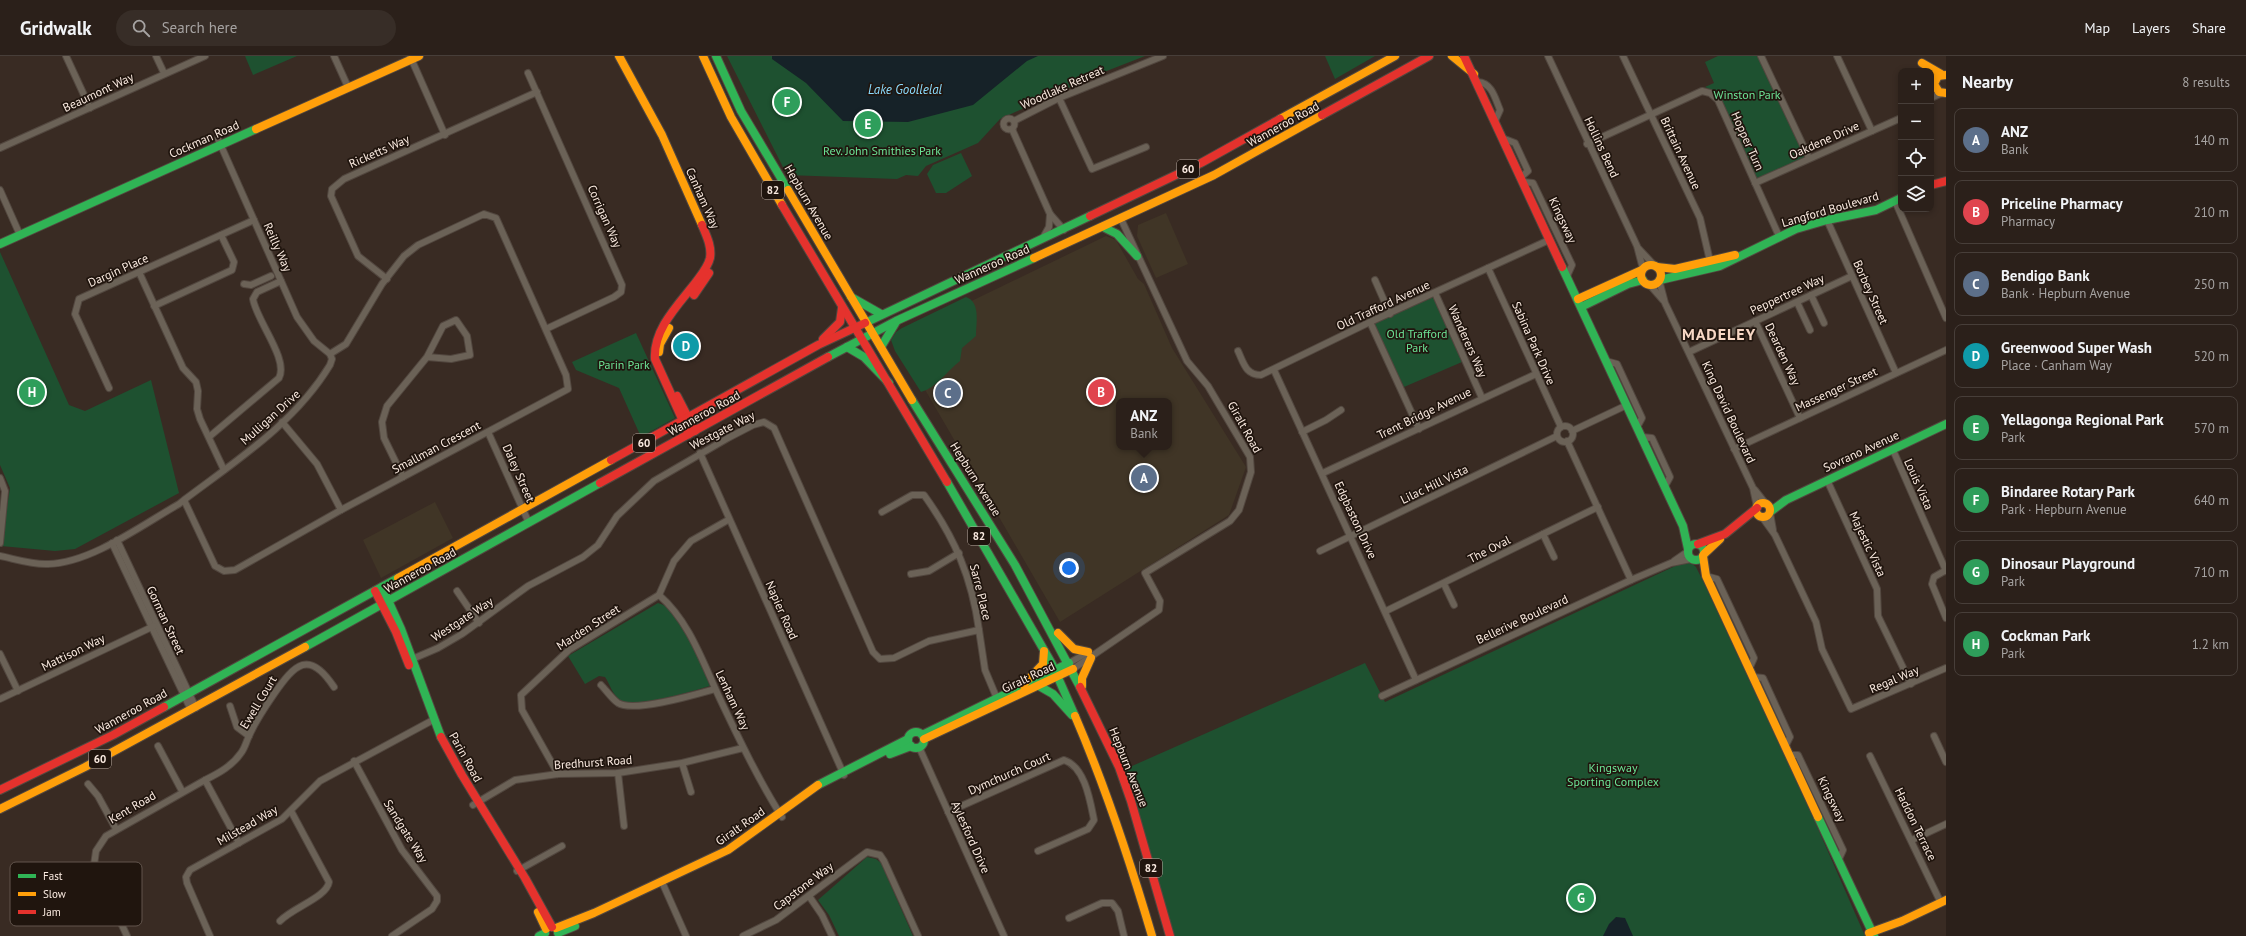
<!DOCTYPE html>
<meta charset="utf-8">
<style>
:root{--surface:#2b201a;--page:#372d27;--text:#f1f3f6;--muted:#a6a3a2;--line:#473e39;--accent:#bca0f2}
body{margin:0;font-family:"PT Sans",sans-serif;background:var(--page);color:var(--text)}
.controls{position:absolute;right:12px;top:12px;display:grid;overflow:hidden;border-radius:8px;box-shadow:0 2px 6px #0003}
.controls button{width:36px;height:36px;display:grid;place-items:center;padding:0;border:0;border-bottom:1px solid var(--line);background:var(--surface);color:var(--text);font:20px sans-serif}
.you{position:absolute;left:1069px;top:512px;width:14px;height:14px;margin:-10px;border:3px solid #fff;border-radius:50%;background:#1a73e8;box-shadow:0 0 0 6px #1a73e833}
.badge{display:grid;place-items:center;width:26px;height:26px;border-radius:50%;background:var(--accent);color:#fff;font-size:13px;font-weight:700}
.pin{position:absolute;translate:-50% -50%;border:2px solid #fff;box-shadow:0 1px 4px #0006}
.popup{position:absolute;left:1116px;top:342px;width:56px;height:52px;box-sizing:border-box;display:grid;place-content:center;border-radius:8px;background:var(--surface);filter:drop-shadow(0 1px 3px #0005);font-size:13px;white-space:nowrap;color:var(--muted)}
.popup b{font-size:15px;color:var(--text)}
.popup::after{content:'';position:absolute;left:50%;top:100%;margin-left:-8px;border:8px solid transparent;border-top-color:var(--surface)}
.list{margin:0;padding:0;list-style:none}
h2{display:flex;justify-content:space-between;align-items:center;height:52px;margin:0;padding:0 16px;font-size:17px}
h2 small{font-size:13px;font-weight:400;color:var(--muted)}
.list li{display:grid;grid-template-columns:26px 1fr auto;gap:12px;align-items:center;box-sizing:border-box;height:64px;margin:0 8px 8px;padding:0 8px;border:1px solid var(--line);border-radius:8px}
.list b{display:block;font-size:15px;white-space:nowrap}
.list p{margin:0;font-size:13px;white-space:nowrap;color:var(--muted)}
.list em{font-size:13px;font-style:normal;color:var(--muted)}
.icon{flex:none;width:22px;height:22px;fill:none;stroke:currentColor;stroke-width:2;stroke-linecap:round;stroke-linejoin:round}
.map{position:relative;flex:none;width:1946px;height:880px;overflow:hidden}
header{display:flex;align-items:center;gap:24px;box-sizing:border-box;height:56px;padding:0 20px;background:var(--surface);border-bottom:1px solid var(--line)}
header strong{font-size:19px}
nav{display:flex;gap:22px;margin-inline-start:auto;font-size:14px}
.search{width:280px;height:36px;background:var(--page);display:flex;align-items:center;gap:10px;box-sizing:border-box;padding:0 14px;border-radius:22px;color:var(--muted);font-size:15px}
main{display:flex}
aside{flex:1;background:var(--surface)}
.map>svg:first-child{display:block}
.commercial{fill:#403526;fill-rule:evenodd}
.green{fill:#1e5130}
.water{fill:#162228}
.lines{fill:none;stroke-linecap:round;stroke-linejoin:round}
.street-casing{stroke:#52473f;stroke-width:8}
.fast-casing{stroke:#52473f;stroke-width:10}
.slow-casing{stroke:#52473f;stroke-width:10}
.jam-casing{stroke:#52473f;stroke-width:10}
.street{stroke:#6b6257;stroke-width:6}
.fast{stroke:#30b455;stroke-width:8}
.slow{stroke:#ff9f0a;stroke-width:8}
.jam{stroke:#e5322d;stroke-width:8}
.labels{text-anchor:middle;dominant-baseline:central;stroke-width:3.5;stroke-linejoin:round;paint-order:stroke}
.shield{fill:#20150e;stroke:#b9aba2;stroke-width:1}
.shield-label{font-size:11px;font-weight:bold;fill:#fbebe1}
.street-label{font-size:12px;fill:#fbebe1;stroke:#20150e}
.park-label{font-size:12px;fill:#6ce496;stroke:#20150e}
.water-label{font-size:13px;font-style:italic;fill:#8adbfe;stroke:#20150e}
.district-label{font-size:16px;font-weight:bold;letter-spacing:1px;fill:#f8d8c5;stroke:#20150e}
.key{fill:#20150e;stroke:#62554d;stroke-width:1}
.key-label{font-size:11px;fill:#fbebe1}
</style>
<header>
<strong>Gridwalk</strong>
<div class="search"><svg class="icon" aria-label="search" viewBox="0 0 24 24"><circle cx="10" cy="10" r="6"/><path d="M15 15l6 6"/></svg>Search here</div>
<nav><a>Map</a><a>Layers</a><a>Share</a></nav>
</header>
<main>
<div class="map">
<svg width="1946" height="880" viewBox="0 0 1946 880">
<rect width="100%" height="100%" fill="#392b23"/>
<g class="commercial">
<polygon points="1166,157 1188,208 1156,222 1137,180 1138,169"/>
<path d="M 1106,180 L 1116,184 L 1138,223 L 1144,228 L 1172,292 L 1246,411 L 1229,459 L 1060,566 L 895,282 ZM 1119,345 L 1169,345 L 1169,391 L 1119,391 Z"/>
<polygon points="435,446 453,482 381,522 363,484"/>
</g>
<g class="green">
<polygon points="245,0 297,0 253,19"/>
<polygon points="727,0 1145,0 1099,18 1000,63 978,87 926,110 918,120 906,119 897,123 787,119"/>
<polygon points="1325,0 1375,0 1335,23"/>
<polygon points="1718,0 1758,0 1805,101 1757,123 1716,36 1705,31 1714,27 1705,6"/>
<polygon points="961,97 972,120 946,137 936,137 927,118 933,109"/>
<polygon points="0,196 69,349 85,355 151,324 179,437 75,493 55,495 1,490 10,432 0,409"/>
<path d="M 966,241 C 981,246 976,268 976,280 L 962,292 L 960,305 C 947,315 936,332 921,336 L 895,295 L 891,284 L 896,276 L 902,272 Z"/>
<polygon points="1433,241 1462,306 1404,331 1374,268"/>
<polygon points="636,277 675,362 641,381 619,332 576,314 572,306"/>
<polygon points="1688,504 1696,511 1703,525 1812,759 1865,880 1175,880 1123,714 1365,607 1385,646"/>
<path d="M 658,547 C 684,553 701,608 710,630 C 693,635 634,653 620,644 C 612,638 610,628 605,621 L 599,620 L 585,628 L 568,600 Z"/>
<polygon points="867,801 876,803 881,807 913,880 839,880 829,859 818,844"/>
</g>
<g class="water">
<polygon points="772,0 1038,0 1027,5 973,49 908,66 843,65 806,27 772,3"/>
<polygon points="1616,861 1625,862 1633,880 1603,880 1609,868"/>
</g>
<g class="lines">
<defs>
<g id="street">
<polyline points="66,0 90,52"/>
<polyline points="156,0 164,17"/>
<polyline points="334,0 348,31"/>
<polyline points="410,0 445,79"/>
<polyline points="1548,0 1637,190 1643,213"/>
<polyline points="1623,0 1700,162 1710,205"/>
<polyline points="1761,0 1809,102"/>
<polyline points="1837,0 1872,75"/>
<polyline points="528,17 622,229 621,236 614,241 546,273"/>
<path d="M 1478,26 C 1492,27 1495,42 1500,54 L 1495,65"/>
<polyline points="1059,42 1092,113 1146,91"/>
<polyline points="1931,42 1942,37"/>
<circle cx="1009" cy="68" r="5.5"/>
<polyline points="1014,65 1059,42 1163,0"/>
<polyline points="1012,73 1050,158 1064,174"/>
<polyline points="1502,82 1515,87 1528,115 1520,122"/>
<polyline points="218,83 297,261 314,285 330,298"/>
<polyline points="1587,88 1702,35 1710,37 1718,44 1779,180"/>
<polyline points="0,92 205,0"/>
<polyline points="1523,126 1533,127 1572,209 1567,220"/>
<polyline points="1755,127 1901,62"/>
<polyline points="0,134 20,179"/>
<polyline points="1895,145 1946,262"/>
<polyline points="1827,164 1896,317"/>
<polyline points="1044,180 1049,171 1050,158"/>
<polyline points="1638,192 1654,209"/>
<polyline points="1488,212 1561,371"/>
<polyline points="139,216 183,312 196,326 198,335 197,353 200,363 224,414"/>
<polyline points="387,223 358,200 331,140 332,133 344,123 537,36"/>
<polyline points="1375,224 1390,258"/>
<polyline points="1659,224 1665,247 1753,432 1757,451"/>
<polyline points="244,228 251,229 271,220"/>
<polyline points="1649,228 1663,244"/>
<polyline points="1435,237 1482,342"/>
<polyline points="1811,239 1824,267"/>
<polyline points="1797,246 1810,274"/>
<polyline points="154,250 232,214 234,206 221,179"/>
<polyline points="1755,265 1800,362"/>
<polyline points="1370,266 1419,373"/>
<path d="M 1238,295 C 1244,308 1246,319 1261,319 L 1370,266 L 1549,184"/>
<polyline points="1689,296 1852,220"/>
<polyline points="1606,305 1617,308 1642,362 1637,371"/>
<polyline points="1274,314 1416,624"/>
<polyline points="109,332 75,258 79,243 254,164"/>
<polyline points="282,366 317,408 341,454"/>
<circle cx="1565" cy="378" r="8"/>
<polyline points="1572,375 1627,349"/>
<polyline points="488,376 529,467"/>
<polyline points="1302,376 1326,364 1341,354"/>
<path d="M 209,381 L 279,322 C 289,303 256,264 253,243 L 257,236 L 281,225"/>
<polyline points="1642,381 1652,382 1670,421 1665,430"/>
<polyline points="1567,385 1631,524"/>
<polyline points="1734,393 1946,294"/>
<polyline points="1893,394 1946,515"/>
<polyline points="700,397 844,719"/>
<polyline points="1323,417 1536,318"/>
<polyline points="403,421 384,382 382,366 387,350 427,301 443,270 456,264 467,280 470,299 451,303 427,301"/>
<polyline points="0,422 5,435 0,487"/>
<polyline points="1827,424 1877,533 1878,560 1911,628"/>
<polyline points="1755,434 1766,448"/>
<path d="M 882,456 L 912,439 L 924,439 C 955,482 972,522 979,574"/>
<polyline points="1770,457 1773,474"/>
<polyline points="1762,461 1775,479 1816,566 1822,593 1851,653 1946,612"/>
<polyline points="1543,478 1554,501"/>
<polyline points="117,484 196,652"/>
<polyline points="112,487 191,654"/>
<polyline points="1320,495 1557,380"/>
<path d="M 0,500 C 15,503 33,509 48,508 C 91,507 142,469 179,448 L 184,444 C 237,404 295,367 330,309 L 332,303 L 330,298 L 346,288 L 382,228 L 404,200 L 418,189 L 484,158 L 496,162 L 566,319 L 568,333 L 341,454 L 235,514 L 224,515 L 215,510 L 184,444"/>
<polyline points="1674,505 1687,496"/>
<polyline points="1946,514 1934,521 1932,528 1946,562"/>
<polyline points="911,518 929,515 959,497"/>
<polyline points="1706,520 1717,523 1754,602 1749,613"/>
<polyline points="1444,528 1454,549"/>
<polyline points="457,535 479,567"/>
<path d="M 659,539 C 690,566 703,607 720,643 C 739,683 758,723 782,761"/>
<polyline points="1386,555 1598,451"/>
<polyline points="0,598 18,635"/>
<polyline points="410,604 438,592 462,578 528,530 583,501 598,489 617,460 654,425 728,382 753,369 764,366 774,372 873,596 880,603 894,602 929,585 979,574 985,614 998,645"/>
<polyline points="1069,607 1087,597"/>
<polyline points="1073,613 1159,554 1160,545 1145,517 1230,465 1239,454 1251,416 1250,401 1208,330 1187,305 1121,163"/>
<polyline points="1753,621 1763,622 1790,681 1785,691"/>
<path d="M 601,629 C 606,634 612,643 618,647 C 634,657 697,638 715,633"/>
<polyline points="1382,640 1631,524 1671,507 1691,503"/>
<polyline points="0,643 154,570"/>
<polyline points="230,650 237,671 249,680"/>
<polyline points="1934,680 1946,706"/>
<polyline points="158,690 182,735"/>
<polyline points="919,691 1004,880"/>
<polyline points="1789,699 1798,699 1843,794 1838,805"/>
<polyline points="1870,700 1941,847"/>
<polyline points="354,705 402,794 437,840 437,845 432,853 392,880"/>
<polyline points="682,707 691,736"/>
<polyline points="618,717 624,770"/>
<polyline points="558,718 522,654 521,639 569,594 659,539 674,505 691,485 728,464"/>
<path d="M 205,724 C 219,717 232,710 241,697 C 245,692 246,686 249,680 C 255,666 265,651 274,638 C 295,608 309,593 334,631"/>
<polyline points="88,728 98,740 116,773"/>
<polyline points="473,749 515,724 558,718 618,717 682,707 743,692"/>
<path d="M 948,756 L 1064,704 C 1085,711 1090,744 1094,764 L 1088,773 L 1038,795"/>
<polyline points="1912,784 1946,768"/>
<polyline points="517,815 562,790"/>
<polyline points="662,826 686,880"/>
<polyline points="809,840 822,859 832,880"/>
<polyline points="1069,862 1102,847 1112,847 1118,855 1124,880"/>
<path d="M 280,865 C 292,852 327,841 329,826 L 291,755"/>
<polyline points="127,880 94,809 96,795 106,780 205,724 239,787"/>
<polyline points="210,880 187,827 186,821 190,814 282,763 320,725 433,664"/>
<polyline points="743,880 776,864 867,796 880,799 884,805 918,880"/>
</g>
<g id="fast">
<polyline points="716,0 741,55 788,134"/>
<polyline points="1103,171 1117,178 1137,200"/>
<polyline points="0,188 256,73"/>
<polyline points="1562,211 1683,470 1688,493"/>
<polyline points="1660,224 1720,210 1796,173 1827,164 1876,154 1901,142"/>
<polyline points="851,241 881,258"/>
<polyline points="1581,251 1628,228 1643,224"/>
<polyline points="865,267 1090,160"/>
<polyline points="847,291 864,301 889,327"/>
<polyline points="881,291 896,266"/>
<polyline points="828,301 896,265 1034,202"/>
<polyline points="912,344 1015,509 1080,631"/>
<polyline points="947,426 1052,608 1075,660"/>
<polyline points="1770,456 1786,444 1946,368"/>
<circle cx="1696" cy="496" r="8"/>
<polyline points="382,531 401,573 441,681"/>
<polyline points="305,591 600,427"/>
<polyline points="1039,630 1053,638 1072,659"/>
<polyline points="164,651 398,522"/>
<circle cx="916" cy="684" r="8"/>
<polyline points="922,679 1069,607"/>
<polyline points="890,698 911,690"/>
<polyline points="818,729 908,683"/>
<polyline points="1818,761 1874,880"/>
<polyline points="558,877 575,870"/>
<polyline points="539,880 545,877"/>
</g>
<g id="slow">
<polyline points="619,0 662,79 702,169"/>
<polyline points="703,0 731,61 782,149"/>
<polyline points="1452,0 1474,18"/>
<polyline points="1922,7 1941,18"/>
<polyline points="1946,19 1938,20 1934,28 1939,36 1946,37"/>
<polyline points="1280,63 1395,0"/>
<polyline points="256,73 419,0"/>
<polyline points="788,134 912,344"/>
<polyline points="1034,202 1214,119 1322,59"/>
<circle cx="1651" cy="219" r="10"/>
<polyline points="1657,211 1675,213 1735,199"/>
<polyline points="1578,243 1642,214"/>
<polyline points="659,296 660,288 669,272"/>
<circle cx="1763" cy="454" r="7"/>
<polyline points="1704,498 1720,483"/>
<polyline points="1703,500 1706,520 1818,761"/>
<polyline points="398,522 611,404"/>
<polyline points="1058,577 1074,593 1088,596"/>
<polyline points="1023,629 1043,608 1044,595"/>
<polyline points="1082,630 1082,622 1091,602"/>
<path d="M 1075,660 C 1106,732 1130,805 1152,880"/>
<polyline points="924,683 1073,613"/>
<polyline points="0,753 85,711 305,591"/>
<polyline points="538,856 546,873"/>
<polyline points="556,872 594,857 728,794 818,729"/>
<polyline points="1869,877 1902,865 1946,844"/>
</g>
<g id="jam">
<polyline points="1464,0 1562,211"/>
<polyline points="1322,59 1429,0"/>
<polyline points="1931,129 1946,125"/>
<polyline points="782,149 947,426"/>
<polyline points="1090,160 1201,107 1280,63"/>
<polyline points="694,239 709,217"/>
<polyline points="823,283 840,266 842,252"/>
<polyline points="677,340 695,375"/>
<path d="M 689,378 L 655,303 C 653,273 679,248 696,226 C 701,219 708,211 710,202 C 712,190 706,179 702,169"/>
<polyline points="611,404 818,289 865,267"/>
<polyline points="600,427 828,301"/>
<polyline points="1698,488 1725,478 1757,452"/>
<polyline points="375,535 396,576 409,609"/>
<polyline points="1080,631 1119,711 1131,745 1170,880"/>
<polyline points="441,681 462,719 525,822 552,871"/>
<polyline points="0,734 113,679 164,651"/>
</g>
</defs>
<use href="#street" class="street-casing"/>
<use href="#fast" class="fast-casing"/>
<use href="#slow" class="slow-casing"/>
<use href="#jam" class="jam-casing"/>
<use href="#street" class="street"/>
<use href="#fast" class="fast"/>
<use href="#slow" class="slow"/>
<use href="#jam" class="jam"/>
</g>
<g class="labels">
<g class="shield">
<rect x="1177" y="104" width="22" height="18" rx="3"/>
<rect x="762" y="125" width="22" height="18" rx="3"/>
<rect x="633" y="378" width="22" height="18" rx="3"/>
<rect x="968" y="471" width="22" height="18" rx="3"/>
<rect x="89" y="694" width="22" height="18" rx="3"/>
<rect x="1140" y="803" width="22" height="18" rx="3"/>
</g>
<g class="shield-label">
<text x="1188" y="113">60</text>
<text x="773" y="134">82</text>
<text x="644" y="387">60</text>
<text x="979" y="480">82</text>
<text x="100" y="703">60</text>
<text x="1151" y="812">82</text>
</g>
<g class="street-label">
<text transform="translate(1062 31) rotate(-24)">Woodlake Retreat</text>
<text transform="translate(98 36) rotate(-25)">Beaumont Way</text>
<text transform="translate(1283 68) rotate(-29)">Wanneroo Road</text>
<text transform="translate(204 83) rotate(-24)">Cockman Road</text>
<text transform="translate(1824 84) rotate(-24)">Oakdene Drive</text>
<text transform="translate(1748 85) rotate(66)">Hopper Turn</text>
<text transform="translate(1602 91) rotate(65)">Hollins Bend</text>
<text transform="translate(379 95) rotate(-24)">Ricketts Way</text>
<text transform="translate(1681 97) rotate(65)">Brittain Avenue</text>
<text transform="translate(703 142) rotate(66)">Canham Way</text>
<text transform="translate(809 146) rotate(60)">Hepburn Avenue</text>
<text transform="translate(1830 153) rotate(-16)">Langford Boulevard</text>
<text transform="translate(605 160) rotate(66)">Corrigan Way</text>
<text transform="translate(1563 164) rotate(65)">Kingsway</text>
<text transform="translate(278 191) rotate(66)">Reilly Way</text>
<text transform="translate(992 208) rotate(-24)">Wanneroo Road</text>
<text transform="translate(118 214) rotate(-24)">Dargin Place</text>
<text transform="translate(1871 236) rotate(66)">Borbey Street</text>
<text transform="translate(1787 238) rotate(-25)">Peppertree Way</text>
<text transform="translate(1383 249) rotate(-25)">Old Trafford Avenue</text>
<text transform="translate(1468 285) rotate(66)">Wanderers Way</text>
<text transform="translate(1534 287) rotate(66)">Sabina Park Drive</text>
<text transform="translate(1783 298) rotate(65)">Dearden Way</text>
<text transform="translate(1836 333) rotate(-25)">Massenger Street</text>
<text transform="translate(1729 356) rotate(65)">King David Boulevard</text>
<text transform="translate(704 357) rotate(-29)">Wanneroo Road</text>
<text transform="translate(1424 357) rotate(-26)">Trent Bridge Avenue</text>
<text transform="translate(270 361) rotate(-42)">Mulligan Drive</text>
<text transform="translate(1245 371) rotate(61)">Giralt Road</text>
<text transform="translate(722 374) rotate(-27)">Westgate Way</text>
<text transform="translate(436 391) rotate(-28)">Smallman Crescent</text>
<text transform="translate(1861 395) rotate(-25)">Sovrano Avenue</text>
<text transform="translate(519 417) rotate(66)">Daley Street</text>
<text transform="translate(976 423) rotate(58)">Hepburn Avenue</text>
<text transform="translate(1434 428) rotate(-26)">Lilac Hill Vista</text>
<text transform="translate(1919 428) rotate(66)">Louis Vista</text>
<text transform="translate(1356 464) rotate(65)">Edgbaston Drive</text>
<text transform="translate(1868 488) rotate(65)">Majestic Vista</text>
<text transform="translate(1489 493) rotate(-27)">The Oval</text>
<text transform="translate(420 514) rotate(-29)">Wanneroo Road</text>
<text transform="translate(981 536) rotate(76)">Sarre Place</text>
<text transform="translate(782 554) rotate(66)">Napier Road</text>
<text transform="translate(462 563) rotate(-33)">Westgate Way</text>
<text transform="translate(1522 563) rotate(-25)">Bellerive Boulevard</text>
<text transform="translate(166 564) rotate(65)">Gorman Street</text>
<text transform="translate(588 571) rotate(-33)">Marden Street</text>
<text transform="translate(73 596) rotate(-26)">Mattison Way</text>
<text transform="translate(1028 621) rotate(-25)">Giralt Road</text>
<text transform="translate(1894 623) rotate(-23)">Regal Way</text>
<text transform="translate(733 644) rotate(65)">Lenham Way</text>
<text transform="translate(258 646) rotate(-59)">Ewell Court</text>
<text transform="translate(131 655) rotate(-29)">Wanneroo Road</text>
<text transform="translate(466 701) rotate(61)">Parin Road</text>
<text transform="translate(593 706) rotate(-4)">Bredhurst Road</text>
<text transform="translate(1129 711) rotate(68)">Hepburn Avenue</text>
<text transform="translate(1009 717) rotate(-24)">Dymchurch Court</text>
<text transform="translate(1832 743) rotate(64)">Kingsway</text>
<text transform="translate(132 751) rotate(-30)">Kent Road</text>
<text transform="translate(1916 768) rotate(64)">Haddon Terrace</text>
<text transform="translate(247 769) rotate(-30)">Milstead Way</text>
<text transform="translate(740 770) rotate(-35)">Giralt Road</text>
<text transform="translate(406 775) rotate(58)">Sandgate Way</text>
<text transform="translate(971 781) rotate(66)">Aylesford Drive</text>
<text transform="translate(803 830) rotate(-37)">Capstone Way</text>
</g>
<g class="park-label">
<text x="1747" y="38">Winston Park</text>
<text x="882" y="94">Rev. John Smithies Park</text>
<text x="1417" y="277">Old Trafford<tspan x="1417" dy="14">Park</tspan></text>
<text x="624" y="308">Parin Park</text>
<text x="1613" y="711">Kingsway<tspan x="1613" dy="14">Sporting Complex</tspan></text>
</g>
<g class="water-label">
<text x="905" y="33">Lake Goollelal</text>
</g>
<g class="district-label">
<text x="1719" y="278">MADELEY</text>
</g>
</g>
<rect x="10" y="806" width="132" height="64" rx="6" class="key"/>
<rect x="18" y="818" width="18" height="4" fill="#30b455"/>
<rect x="18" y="836" width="18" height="4" fill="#ff9f0a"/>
<rect x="18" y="854" width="18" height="4" fill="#e5322d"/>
<g class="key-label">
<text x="43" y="824">Fast</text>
<text x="43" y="842">Slow</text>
<text x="43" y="860">Jam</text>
</g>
</svg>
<div class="controls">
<button>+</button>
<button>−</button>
<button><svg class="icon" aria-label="locate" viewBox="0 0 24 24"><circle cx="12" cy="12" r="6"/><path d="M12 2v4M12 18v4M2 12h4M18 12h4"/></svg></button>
<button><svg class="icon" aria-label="layers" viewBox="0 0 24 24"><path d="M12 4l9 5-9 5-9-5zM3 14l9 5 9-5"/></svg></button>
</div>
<div class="you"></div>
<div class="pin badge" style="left:1144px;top:422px;background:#5c6f8a">A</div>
<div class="popup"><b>ANZ</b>Bank</div>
<div class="pin badge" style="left:1101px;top:336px;background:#e0444e">B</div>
<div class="pin badge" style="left:948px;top:337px;background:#5c6f8a">C</div>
<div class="pin badge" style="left:686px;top:290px;background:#0f9aa8">D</div>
<div class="pin badge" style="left:868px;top:68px;background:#2e9e5b">E</div>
<div class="pin badge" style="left:787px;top:46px;background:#2e9e5b">F</div>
<div class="pin badge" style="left:1581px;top:842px;background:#2e9e5b">G</div>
<div class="pin badge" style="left:32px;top:336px;background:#2e9e5b">H</div>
</div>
<aside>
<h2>Nearby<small>8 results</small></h2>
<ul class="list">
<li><span class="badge" style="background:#5c6f8a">A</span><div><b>ANZ</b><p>Bank</p></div><em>140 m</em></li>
<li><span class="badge" style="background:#e0444e">B</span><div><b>Priceline Pharmacy</b><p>Pharmacy</p></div><em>210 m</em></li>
<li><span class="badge" style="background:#5c6f8a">C</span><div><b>Bendigo Bank</b><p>Bank · Hepburn Avenue</p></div><em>250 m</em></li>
<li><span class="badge" style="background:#0f9aa8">D</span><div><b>Greenwood Super Wash</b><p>Place · Canham Way</p></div><em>520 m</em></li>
<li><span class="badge" style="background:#2e9e5b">E</span><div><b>Yellagonga Regional Park</b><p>Park</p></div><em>570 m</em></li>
<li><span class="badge" style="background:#2e9e5b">F</span><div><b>Bindaree Rotary Park</b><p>Park · Hepburn Avenue</p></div><em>640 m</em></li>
<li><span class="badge" style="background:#2e9e5b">G</span><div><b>Dinosaur Playground</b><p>Park</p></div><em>710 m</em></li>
<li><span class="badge" style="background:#2e9e5b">H</span><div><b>Cockman Park</b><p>Park</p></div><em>1.2 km</em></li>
</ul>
</aside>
</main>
